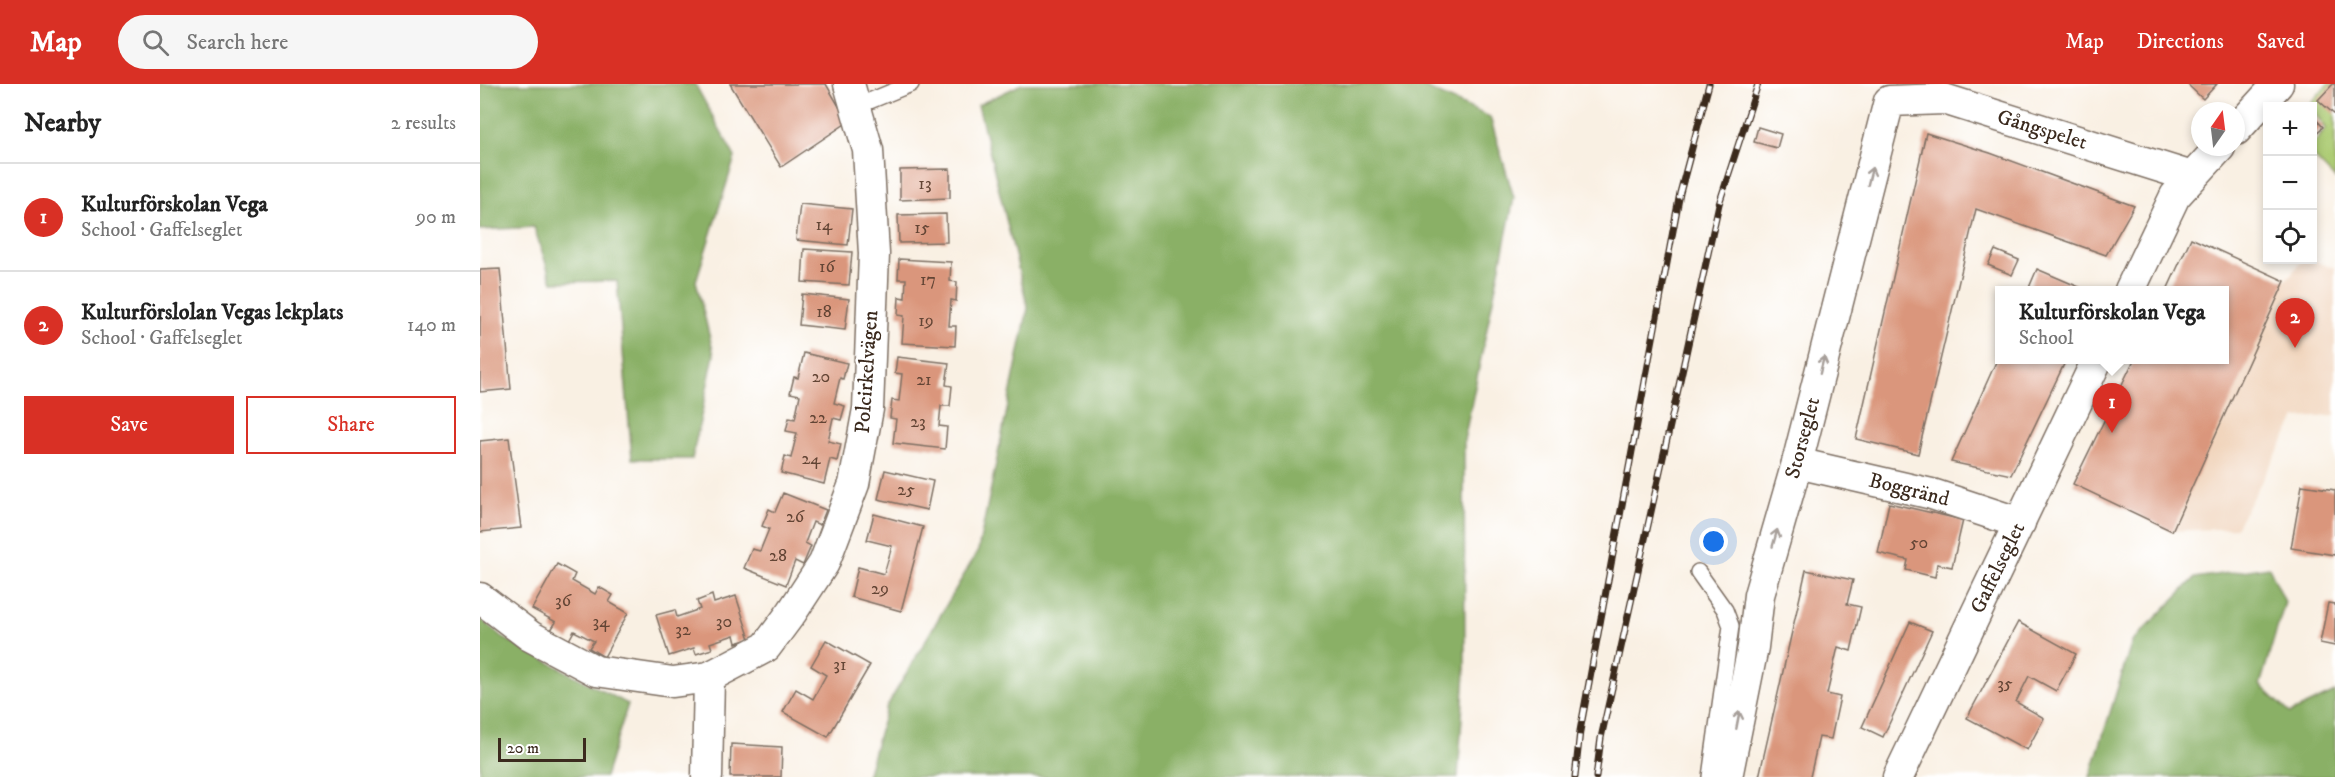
<!DOCTYPE html>
<meta charset="utf-8">
<style>
:root{--surface:#fff;--page:#f6f6f6;--text:#222;--muted:#767676;--line:#e0e0e0;--accent:#d93025}
body{margin:0;font-family:"IM FELL DW Pica",serif;background:var(--page);color:var(--text)}
.controls{position:absolute;right:18px;top:18px;display:grid;overflow:hidden;border-radius:0px;box-shadow:0 3px 9px #0003}
.controls button{width:54px;height:54px;display:grid;place-items:center;padding:0;border:0;border-bottom:2px solid var(--line);background:var(--surface);color:var(--text);font:30px sans-serif}
.compass{position:absolute;left:1711px;top:18px;width:54px;height:54px;border-radius:50%;background:var(--surface);box-shadow:0 3px 9px #0003;rotate:14deg}
.scale{position:absolute;left:18px;bottom:15px;width:88px;box-sizing:border-box;padding-left:6px;border:3px solid #3b2a1e;border-top:0;font-size:16px;line-height:21px;white-space:nowrap;color:#3b2a1e;-webkit-text-stroke:4px #fff;paint-order:stroke}
.you{position:absolute;left:1234px;top:458px;width:21px;height:21px;margin:-15px;border:4px solid #fff;border-radius:50%;background:#1a73e8;box-shadow:0 0 0 9px #1a73e833}
.badge{display:grid;place-items:center;width:39px;height:39px;border-radius:50%;background:var(--accent);color:#fff;font-size:20px;font-weight:700}
.pin{position:absolute;translate:-50% -50px;filter:drop-shadow(0 2px 3px #0008)}
.pin::after{content:'';position:absolute;top:32px;width:21px;height:18px;background:inherit;clip-path:polygon(0 0,100% 0,50% 100%)}
.popup{position:absolute;left:1515px;top:202px;width:234px;height:78px;box-sizing:border-box;display:grid;place-content:center;border-radius:0px;background:var(--surface);filter:drop-shadow(0 2px 4px #0005);font-size:20px;white-space:nowrap;color:var(--muted)}
.popup b{font-size:22px;color:var(--text)}
.popup::after{content:'';position:absolute;left:50%;top:100%;margin-left:-12px;border:12px solid transparent;border-top-color:var(--surface)}
.list{margin:0;padding:0;list-style:none}
h2{display:flex;justify-content:space-between;align-items:center;height:78px;margin:0;padding:0 24px;font-size:26px}
h2 small{font-size:20px;font-weight:400;color:var(--muted)}
.list li{display:grid;grid-template-columns:39px 1fr auto;gap:18px;align-items:center;box-sizing:border-box;height:108px;padding:0 24px;border-top:2px solid var(--line)}
.list b{display:block;font-size:22px;white-space:nowrap}
.list p{margin:0;font-size:20px;white-space:nowrap;color:var(--muted)}
.list em{font-size:20px;font-style:normal;color:var(--muted)}
.actions{display:flex;gap:12px;padding:18px 24px}
.actions a{flex:1;padding:14px 0;border:2px solid var(--accent);border-radius:0px;text-align:center;font-size:21px;color:var(--accent)}
.actions .main{background:var(--accent);color:#fff}
.icon{flex:none;width:33px;height:33px;fill:none;stroke:currentColor;stroke-width:2;stroke-linecap:round;stroke-linejoin:round}
.map{position:relative;flex:none;width:1855px;height:693px;overflow:hidden}
header{display:flex;align-items:center;gap:36px;box-sizing:border-box;height:84px;padding:0 30px;background:var(--accent);color:#fff}
header strong{font-size:28px}
nav{display:flex;gap:33px;margin-inline-start:auto;font-size:21px}
.search{width:420px;height:54px;background:var(--page);display:flex;align-items:center;gap:15px;box-sizing:border-box;padding:0 21px;border-radius:33px;color:var(--muted);font-size:22px}
main{display:flex}
aside{flex:1;background:var(--surface)}
.map>svg:first-child{display:block}
.built{fill:#f1d5bd}
.green{fill:#adcc74;stroke:#747b49;stroke-width:1.5}
.forest{fill:#8ab066;stroke:#626d42;stroke-width:1.5}
.building{fill:#da967b}
.lines{fill:none;stroke-linecap:round;stroke-linejoin:round}
.service-casing{stroke:#7e6f63;stroke-width:18}
.minor-casing{stroke:#7e6f63;stroke-width:33}
.service{stroke:#fff;stroke-width:15}
.minor{stroke:#fff;stroke-width:30}
.rail-casing{stroke:#3b2a1e;stroke-width:7}
.rail{stroke:#fff;stroke-width:4.5;stroke-dasharray:14;stroke-linecap:butt}
.oneway{stroke:#a79f9a}
.labels{text-anchor:middle;dominant-baseline:central;stroke-width:5;stroke-linejoin:round;paint-order:stroke}
.number-label{font-size:18px;fill:#634535}
.street-label{font-size:21px;fill:#3b2a1e;stroke:#fff}
</style>
<header>
<strong>Map</strong>
<div class="search"><svg class="icon" aria-label="search" viewBox="0 0 24 24"><circle cx="10" cy="10" r="6"/><path d="M15 15l6 6"/></svg>Search here</div>
<nav><a>Map</a><a>Directions</a><a>Saved</a></nav>
</header>
<main>
<aside>
<h2>Nearby<small>2 results</small></h2>
<ul class="list">
<li><span class="badge">1</span><div><b>Kulturförskolan Vega</b><p>School · Gaffelseglet</p></div><em>90 m</em></li>
<li><span class="badge">2</span><div><b>Kulturförslolan Vegas lekplats</b><p>School · Gaffelseglet</p></div><em>140 m</em></li>
</ul>
<div class="actions"><a class="main">Save</a><a>Share</a></div>
</aside>
<div class="map">
<svg width="1855" height="693" viewBox="0 0 1855 693">
<rect width="100%" height="100%" fill="#fff"/>
<filter id="ink" filterUnits="userSpaceOnUse"><feTurbulence type="fractalNoise" baseFrequency=".0167" numOctaves="2"/><feDisplacementMap in="SourceGraphic" scale="12" xChannelSelector="R" yChannelSelector="G"/><feConvolveMatrix kernelMatrix="1 2 1 2 8 2 1 2 1" color-interpolation-filters="sRGB"/></filter>
<filter id="wash" filterUnits="userSpaceOnUse"><feTurbulence type="fractalNoise" baseFrequency=".008" numOctaves="4" result="noise"/><feDisplacementMap in="SourceGraphic" scale="24" xChannelSelector="R" yChannelSelector="G"/><feGaussianBlur stdDeviation="1.35" result="paint"/><feColorMatrix in="noise" values="0 0 0 0 0 0 0 0 0 0 0 0 0 0 0 0 0 1.4 0 .05"/><feComposite in="paint" operator="in"/></filter>
<g filter="url(#wash)">
<rect width="100%" height="100%" fill="#f9f0e3"/>
<polygon class="built" points="1823,176 1831,176 1855,184 1855,332 1816,334 1756,444 1692,447 1805,197"/>
<polygon class="green" points="1848,0 1855,0 1855,95 1833,72 1833,61 1846,44 1833,27 1832,22 1828,22"/>
<g class="forest">
<polygon points="0,0 215,0 255,73 216,197 234,271 212,375 152,375 137,197 72,198 54,143 0,146"/>
<polygon points="542,0 937,0 1010,33 1034,114 984,356 985,588 978,693 387,693 406,624 498,467 548,224 498,21"/>
<polygon points="1789,483 1805,518 1780,601 1810,629 1855,608 1855,693 1610,693 1652,558 1715,494"/>
<polygon points="0,534 23,554 148,620 125,693 0,693"/>
</g>
<g id="blocks">
<g class="building">
<polygon points="250,0 346,0 368,38 301,83"/>
<polygon points="1707,0 1737,0 1723,15"/>
<polygon points="1853,0 1855,0 1855,31 1838,16"/>
<polygon points="1832,31 1843,43 1832,53"/>
<polygon points="1278,43 1301,50 1297,64 1274,58"/>
<polygon points="1446,49 1510,69 1654,122 1626,171 1496,125 1438,370 1376,355"/>
<polygon points="470,85 470,114 420,116 420,86"/>
<polygon points="320,120 372,125 368,161 316,156"/>
<polygon points="466,130 467,158 419,159 418,131"/>
<polygon points="1711,154 1805,197 1692,447 1593,400 1654,276 1744,276 1744,206 1687,206"/>
<polygon points="324,165 372,168 369,201 322,198"/>
<polygon points="1515,166 1539,176 1532,191 1508,181"/>
<polygon points="419,175 471,178 470,197 477,198 476,217 471,216 469,242 476,242 475,262 422,259 424,232 418,231 419,213 425,214 426,195 418,195"/>
<polygon points="20,185 31,305 0,308 0,186"/>
<polygon points="1557,185 1606,206 1548,206"/>
<polygon points="322,210 369,215 365,246 319,241"/>
<polygon points="324,269 367,279 363,295 360,294 354,319 365,322 361,336 353,334 348,357 361,360 357,377 350,375 344,400 301,389 305,372 311,374 317,349 306,347 309,334 315,335 320,311 310,309 314,293 318,294"/>
<polygon points="1520,269 1520,276 1586,276 1531,391 1471,378"/>
<polygon points="417,273 469,279 466,301 472,302 470,322 461,322 459,342 467,343 465,365 413,359 416,335 410,334 412,316 419,317 422,290 415,289"/>
<polygon points="29,354 41,444 0,448 0,357"/>
<polygon points="405,386 453,397 447,426 398,415"/>
<polygon points="1822,401 1855,406 1855,471 1811,464"/>
<polygon points="303,409 346,426 340,441 333,438 325,459 331,462 323,481 315,477 306,501 264,484 272,465 280,467 289,445 282,442 289,425 295,428"/>
<polygon points="1409,419 1483,436 1472,483 1457,480 1455,493 1426,486 1428,476 1398,469"/>
<polygon points="394,430 443,443 421,527 371,513 378,483 404,490 412,462 387,456"/>
<polygon points="77,480 95,490 92,497 115,510 119,503 133,511 129,518 148,529 124,573 109,564 114,557 94,547 89,556 71,546 76,538 52,525"/>
<polygon points="1326,486 1373,496 1367,520 1381,523 1371,567 1358,563 1347,610 1360,613 1351,655 1339,653 1330,693 1279,693"/>
<polygon points="232,511 234,519 256,512 270,555 256,559 254,551 230,559 232,565 216,570 214,564 189,572 176,531 195,526 197,533 220,525 217,517"/>
<polygon points="1848,519 1855,520 1855,562 1840,559"/>
<polygon points="1430,538 1452,547 1403,653 1382,643"/>
<polygon points="1538,538 1596,570 1576,607 1549,592 1536,618 1564,634 1547,666 1487,634"/>
<polygon points="346,556 390,581 348,653 303,628 316,605 333,615 346,591 331,582"/>
<polygon points="251,660 302,663 301,693 250,693"/>
</g>
</g>
</g>
<g filter="url(#ink)">
<use href="#blocks" fill-opacity="0" stroke="#7e6f63" stroke-width="1.5"/>
<g class="lines">
<defs>
<g id="service">
<polyline points="375,23 431,0"/>
<polyline points="1218,488 1245,526 1251,542 1230,693"/>
</g>
<g id="minor">
<polyline points="1756,46 1798,0"/>
<polyline points="1650,206 1695,112 1740,63"/>
<polyline points="1317,379 1452,410 1540,439"/>
<polyline points="0,514 50,552 116,587 193,598 229,593 286,563 312,528 344,479 374,400 388,325 394,170 388,66 369,0"/>
<polyline points="227,693 229,593"/>
<polyline points="1247,693 1273,563 1279,511 1317,379 1409,17 1464,15 1712,93"/>
<polyline points="1418,693 1617,276"/>
</g>
</defs>
<use href="#service" class="service-casing"/>
<use href="#minor" class="minor-casing"/>
<use href="#service" class="service"/>
<use href="#minor" class="minor"/>
<defs>
<g id="rail">
<polyline points="1095,693 1100,647 1200,109 1229,0"/>
<polyline points="1116,693 1121,654 1239,120 1278,0"/>
</g>
</defs>
<use href="#rail" class="rail-casing"/>
<use href="#rail" class="rail"/>
</g>
<defs><path id="oneway-shaft" d="M-6 0H5M1.5-3L5.5 0L1.5 3" fill="none" stroke-width="1.6" stroke-linecap="round" stroke-linejoin="round" transform="scale(1.5)"/></defs>
<g class="oneway">
<use href="#oneway-shaft" transform="translate(1390 92) rotate(-76)"/>
<use href="#oneway-shaft" transform="translate(1342 281) rotate(-76)"/>
<use href="#oneway-shaft" transform="translate(1295 454) rotate(-74)"/>
<use href="#oneway-shaft" transform="translate(1258 636) rotate(-79)"/>
</g>
</g>
<g class="labels">
<g class="number-label">
<text x="445" y="100">13</text>
<text x="344" y="141">14</text>
<text x="442" y="144">15</text>
<text x="347" y="183">16</text>
<text x="448" y="196">17</text>
<text x="344" y="228">18</text>
<text x="446" y="237">19</text>
<text x="341" y="293">20</text>
<text x="444" y="296">21</text>
<text x="338" y="334">22</text>
<text x="438" y="338">23</text>
<text x="331" y="375">24</text>
<text x="426" y="406">25</text>
<text x="315" y="433">26</text>
<text x="1439" y="459">50</text>
<text x="298" y="472">28</text>
<text x="400" y="505">29</text>
<text x="83" y="517">36</text>
<text x="121" y="538">34</text>
<text x="244" y="538">30</text>
<text x="203" y="546">32</text>
<text x="360" y="581">31</text>
<text x="1525" y="600">35</text>
</g>
<g class="street-label">
<text transform="translate(1562 46) rotate(17)">Gångspelet</text>
<text transform="translate(387 288) rotate(-86)">Polcirkelvägen</text>
<text transform="translate(1323 354) rotate(-75)">Storseglet</text>
<text transform="translate(1429 406) rotate(14)">Boggränd</text>
<text transform="translate(1518 484) rotate(-64)">Gaffelseglet</text>
</g>
</g>
</svg>
<div class="controls">
<button>+</button>
<button>−</button>
<button><svg class="icon" aria-label="locate" viewBox="0 0 24 24"><circle cx="12" cy="12" r="6"/><path d="M12 2v4M12 18v4M2 12h4M18 12h4"/></svg></button>
</div>
<svg class="compass" viewBox="-18 -18 36 36"><path d="M0-13l5 13h-10z" fill="#e53935"/><path d="M0 13l5-13h-10z" fill="#767676"/></svg>
<div class="scale">20 m</div>
<div class="you"></div>
<div class="pin badge" style="left:1632px;top:349px">1</div>
<div class="popup"><b>Kulturförskolan Vega</b>School</div>
<div class="pin badge" style="left:1815px;top:264px">2</div>
</div>
</main>
